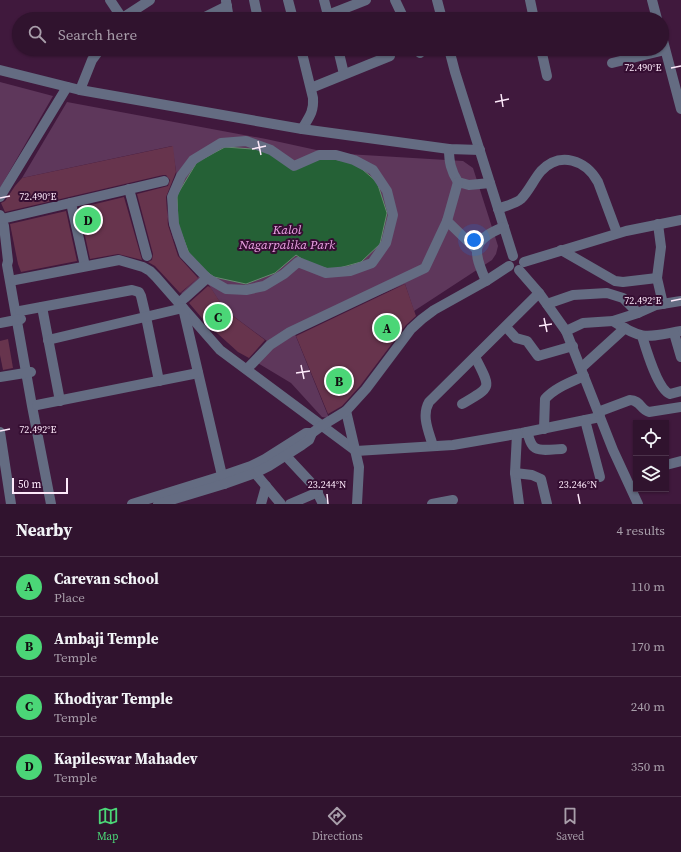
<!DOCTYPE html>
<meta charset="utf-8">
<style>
:root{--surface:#30132e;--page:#3c203a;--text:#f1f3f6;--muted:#a89eaa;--line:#4b324a;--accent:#4bd677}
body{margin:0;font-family:"Source Serif 4",serif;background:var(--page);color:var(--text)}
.controls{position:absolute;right:12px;bottom:12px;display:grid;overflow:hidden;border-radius:0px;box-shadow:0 1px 3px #0004}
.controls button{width:36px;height:36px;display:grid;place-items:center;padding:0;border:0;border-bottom:1px solid var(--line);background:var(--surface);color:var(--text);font:20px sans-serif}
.scale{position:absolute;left:12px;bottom:10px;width:56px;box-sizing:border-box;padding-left:4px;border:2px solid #fde9fa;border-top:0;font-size:11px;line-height:14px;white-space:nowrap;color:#fde9fa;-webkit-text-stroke:3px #350e32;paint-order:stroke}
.you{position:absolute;left:474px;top:240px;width:14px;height:14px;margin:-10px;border:3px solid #fff;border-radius:50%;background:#1a73e8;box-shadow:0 0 0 6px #1a73e833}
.badge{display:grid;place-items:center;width:26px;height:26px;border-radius:50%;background:var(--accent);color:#111;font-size:13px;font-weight:700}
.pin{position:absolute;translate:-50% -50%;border:2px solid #fff;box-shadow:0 1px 4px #0006}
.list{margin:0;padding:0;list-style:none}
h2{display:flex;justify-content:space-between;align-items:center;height:52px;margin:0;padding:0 16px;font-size:17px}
h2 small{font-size:13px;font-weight:400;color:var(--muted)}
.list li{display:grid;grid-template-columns:26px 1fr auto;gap:12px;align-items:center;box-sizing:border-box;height:60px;padding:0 16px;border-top:1px solid var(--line)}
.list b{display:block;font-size:15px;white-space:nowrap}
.list p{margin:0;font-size:13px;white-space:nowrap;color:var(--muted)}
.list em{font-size:13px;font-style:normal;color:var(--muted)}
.icon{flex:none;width:22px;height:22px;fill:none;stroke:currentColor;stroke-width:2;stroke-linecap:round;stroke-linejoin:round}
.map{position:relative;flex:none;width:681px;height:504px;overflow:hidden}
.search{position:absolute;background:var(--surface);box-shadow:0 1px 3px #0004;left:12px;right:12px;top:12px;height:44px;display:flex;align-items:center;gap:10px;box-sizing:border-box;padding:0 14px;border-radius:22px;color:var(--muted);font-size:15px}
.sheet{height:292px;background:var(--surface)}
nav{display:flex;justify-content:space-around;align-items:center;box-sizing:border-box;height:56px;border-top:1px solid var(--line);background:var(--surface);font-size:11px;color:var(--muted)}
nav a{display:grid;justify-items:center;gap:2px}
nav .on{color:var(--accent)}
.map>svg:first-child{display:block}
.green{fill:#5e375b}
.water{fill:#256136;stroke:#668a71}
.building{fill:#67344d}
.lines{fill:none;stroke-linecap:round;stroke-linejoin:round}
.minor{stroke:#646c82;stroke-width:10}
.ticks{fill:none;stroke:#fde9fa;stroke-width:1.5}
.labels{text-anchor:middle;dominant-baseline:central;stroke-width:4;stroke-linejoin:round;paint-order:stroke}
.park-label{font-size:13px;font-style:italic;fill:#eca2e5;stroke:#350e32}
.ticks-label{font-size:10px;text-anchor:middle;fill:#fde9fa;stroke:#350e32;stroke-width:4;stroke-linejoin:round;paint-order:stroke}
</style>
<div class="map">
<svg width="681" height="504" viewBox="0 0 681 504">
<rect width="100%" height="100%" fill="#40193d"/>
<g class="green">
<polygon points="0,82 53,96 0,188"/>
<polygon points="67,102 266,139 330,153 463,161 473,168 498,246 496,254 492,260 414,311 405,284 355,305 295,334 329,418 322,417 291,383 251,359 267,341 225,310 208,284 188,302 181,293 202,274 183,257 173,238 167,217 169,194 177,177 172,146 22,178"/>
</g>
<polygon class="water" points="225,147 265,150 293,170 323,157 355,163 377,182 387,213 380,244 361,262 332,270 308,263 296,255 275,273 246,284 214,277 192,261 178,225 177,195 197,162"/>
<g class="building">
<polygon points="173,146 176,172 166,197 168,225 178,256 198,278 180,293 155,266 148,262 152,260 153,254 137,194 168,186 170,180 166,175 163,175 5,212 1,203 5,201 15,186 22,178"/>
<polygon points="124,197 142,260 118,254 90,259 79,208"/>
<polygon points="66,211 77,261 21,272 18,264 10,224"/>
<polygon points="405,284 416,316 406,325 360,386 342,406 328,414 296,336"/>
<polygon points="208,286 211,288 225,310 265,340 249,358 238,352 207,324 189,303"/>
<polygon points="8,339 13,368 3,370 0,355 0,341"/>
</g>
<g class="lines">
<g class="minor">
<polyline points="110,0 122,18"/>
<polyline points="254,0 258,19"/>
<polyline points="288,0 293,19"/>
<polyline points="324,0 329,19"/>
<polyline points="395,0 404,19"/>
<polyline points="437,0 442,19"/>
<polyline points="530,0 534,19"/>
<polyline points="652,0 657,19"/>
<polyline points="226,1 229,19"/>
<polyline points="328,15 366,0"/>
<polyline points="121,19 150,0"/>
<polyline points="201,19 227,6"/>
<polyline points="662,37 681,109"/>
<polyline points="234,49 235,51"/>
<polyline points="265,49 265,50"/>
<path d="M 301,49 L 313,98 C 314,112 309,117 302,129"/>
<polyline points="338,49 344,74"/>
<polyline points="418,49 420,53"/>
<polyline points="449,49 455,72 513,256"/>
<polyline points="541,49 547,76"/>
<polyline points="612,63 665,50"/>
<polyline points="0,70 80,90 302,129 449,149 480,150"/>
<polyline points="311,88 390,56"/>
<polyline points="80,90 92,60 100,49"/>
<path d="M 449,149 C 449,162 451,171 458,182 L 469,185 L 490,183"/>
<polyline points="129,189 147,256"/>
<polyline points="0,197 67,87"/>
<polyline points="71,203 85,266"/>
<path d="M 498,209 C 505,206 515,204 521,199 C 529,191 534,179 541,171 C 560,151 586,160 598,182 L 617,233"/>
<polyline points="0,215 4,226 8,261 7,265 32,406 51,504"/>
<polyline points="2,219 164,181"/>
<polyline points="447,221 476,249"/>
<polyline points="658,224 661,247 657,278 663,304"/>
<polyline points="561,250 615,281 623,282 657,278"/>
<polyline points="524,262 626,231 681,220"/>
<polyline points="519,270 539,293 566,331 613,450 638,504"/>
<polyline points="15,280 119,260 143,267 150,271 156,277 220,350 356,451 453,445 522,433 600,417"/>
<path d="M 486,281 C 473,252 470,240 504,227"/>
<polyline points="179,303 207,278 226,289 246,290 264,286 284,274 298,262 326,273 350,271 372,263 386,243 393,215 387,191 373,170 354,160 336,155 319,155 294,166 271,150 246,141 221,143 193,160 181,176 172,197 174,224 184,254 207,278"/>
<polyline points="547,304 573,295 607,293 623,298 638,313"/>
<polyline points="42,307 60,401"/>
<polyline points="20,311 132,290 139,292 141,296 146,317 159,381"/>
<path d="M 613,321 C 643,341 647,337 681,331"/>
<polyline points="0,323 21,319"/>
<polyline points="506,327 516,338 527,341 538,356 573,346"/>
<polyline points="566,331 583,323 613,321 638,313 656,305 681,301"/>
<polyline points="674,333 681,357"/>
<path d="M 642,336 C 646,349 658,390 670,394 L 681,391"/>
<polyline points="48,340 183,308 224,484"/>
<polyline points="581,368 625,328"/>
<polyline points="247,369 270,345 290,332 425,268 447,221 458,182"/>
<polyline points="0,377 31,372"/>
<path d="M 462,404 C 493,386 491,389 475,357"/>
<polyline points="37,405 198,373"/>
<polyline points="346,411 359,467 357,504"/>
<path d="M 598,412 L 630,400 C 640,400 641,410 649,412 L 681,407"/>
<polyline points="585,420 600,477"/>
<path d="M 544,429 L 545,399 C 554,388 571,382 584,376"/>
<polyline points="0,432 11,504"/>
<path d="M 527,432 C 529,437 530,444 534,447 C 539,452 555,449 562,449"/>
<polyline points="517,434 515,473 519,504"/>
<path d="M 433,446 C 429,432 421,416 429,402 L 539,293"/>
<polyline points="286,456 314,486 323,504"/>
<polyline points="666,465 681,461"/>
<polyline points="255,473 281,504"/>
<polyline points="515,473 532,475 541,479 547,504"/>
<polyline points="132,504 222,476 251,466 265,459 306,433 312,433"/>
<polyline points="158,504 224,484 255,473 269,466 302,445 309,440 312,433 323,425 346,411 366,389 411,329 422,319 434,310 486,281 509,266"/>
<polyline points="261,504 266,486"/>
<polyline points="290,504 318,492"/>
<polyline points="432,504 453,500"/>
</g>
</g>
<path class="ticks" d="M 671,68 L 681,66M 501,94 L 503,107M 495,102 L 509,99M 258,141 L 261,155M 252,149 L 266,146M 0,198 L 10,196M 671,301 L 681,299M 544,318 L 547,332M 539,326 L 552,324M 301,365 L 304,379M 296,373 L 310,371M 0,431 L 10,429M 327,494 L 328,504M 578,494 L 580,504"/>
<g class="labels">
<g class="park-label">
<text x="287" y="229">Kalol<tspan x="287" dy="15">Nagarpalika Park</tspan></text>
</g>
</g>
<g class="ticks-label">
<text x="643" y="71">72.490°E</text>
<text x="38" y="200">72.490°E</text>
<text x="643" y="304">72.492°E</text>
<text x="38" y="433">72.492°E</text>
<text x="327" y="488">23.244°N</text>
<text x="578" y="488">23.246°N</text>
</g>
</svg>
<div class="controls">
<button><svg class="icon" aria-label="locate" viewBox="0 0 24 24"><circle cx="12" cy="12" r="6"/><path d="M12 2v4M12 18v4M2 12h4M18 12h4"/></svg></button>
<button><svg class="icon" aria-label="layers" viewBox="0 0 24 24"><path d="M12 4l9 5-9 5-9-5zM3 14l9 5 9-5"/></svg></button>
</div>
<div class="scale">50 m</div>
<div class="you"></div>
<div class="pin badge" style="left:387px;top:328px">A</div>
<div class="pin badge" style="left:339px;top:381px">B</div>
<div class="pin badge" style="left:218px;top:317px">C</div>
<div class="pin badge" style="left:88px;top:220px">D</div>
<div class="search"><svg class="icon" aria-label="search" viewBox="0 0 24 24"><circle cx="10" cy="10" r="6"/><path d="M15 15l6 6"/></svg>Search here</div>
</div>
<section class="sheet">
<h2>Nearby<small>4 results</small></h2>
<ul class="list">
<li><span class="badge">A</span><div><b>Carevan school</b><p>Place</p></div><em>110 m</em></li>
<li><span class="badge">B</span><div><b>Ambaji Temple</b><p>Temple</p></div><em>170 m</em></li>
<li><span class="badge">C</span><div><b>Khodiyar Temple</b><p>Temple</p></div><em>240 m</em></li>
<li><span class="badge">D</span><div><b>Kapileswar Mahadev</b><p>Temple</p></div><em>350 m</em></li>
</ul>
</section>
<nav>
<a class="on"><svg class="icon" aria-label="map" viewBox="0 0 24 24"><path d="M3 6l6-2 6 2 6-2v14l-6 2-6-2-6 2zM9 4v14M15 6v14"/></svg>Map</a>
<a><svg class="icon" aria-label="directions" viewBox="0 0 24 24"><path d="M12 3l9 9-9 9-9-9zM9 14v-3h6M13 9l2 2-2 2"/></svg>Directions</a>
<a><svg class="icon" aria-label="saved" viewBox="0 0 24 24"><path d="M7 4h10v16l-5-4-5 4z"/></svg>Saved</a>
</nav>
